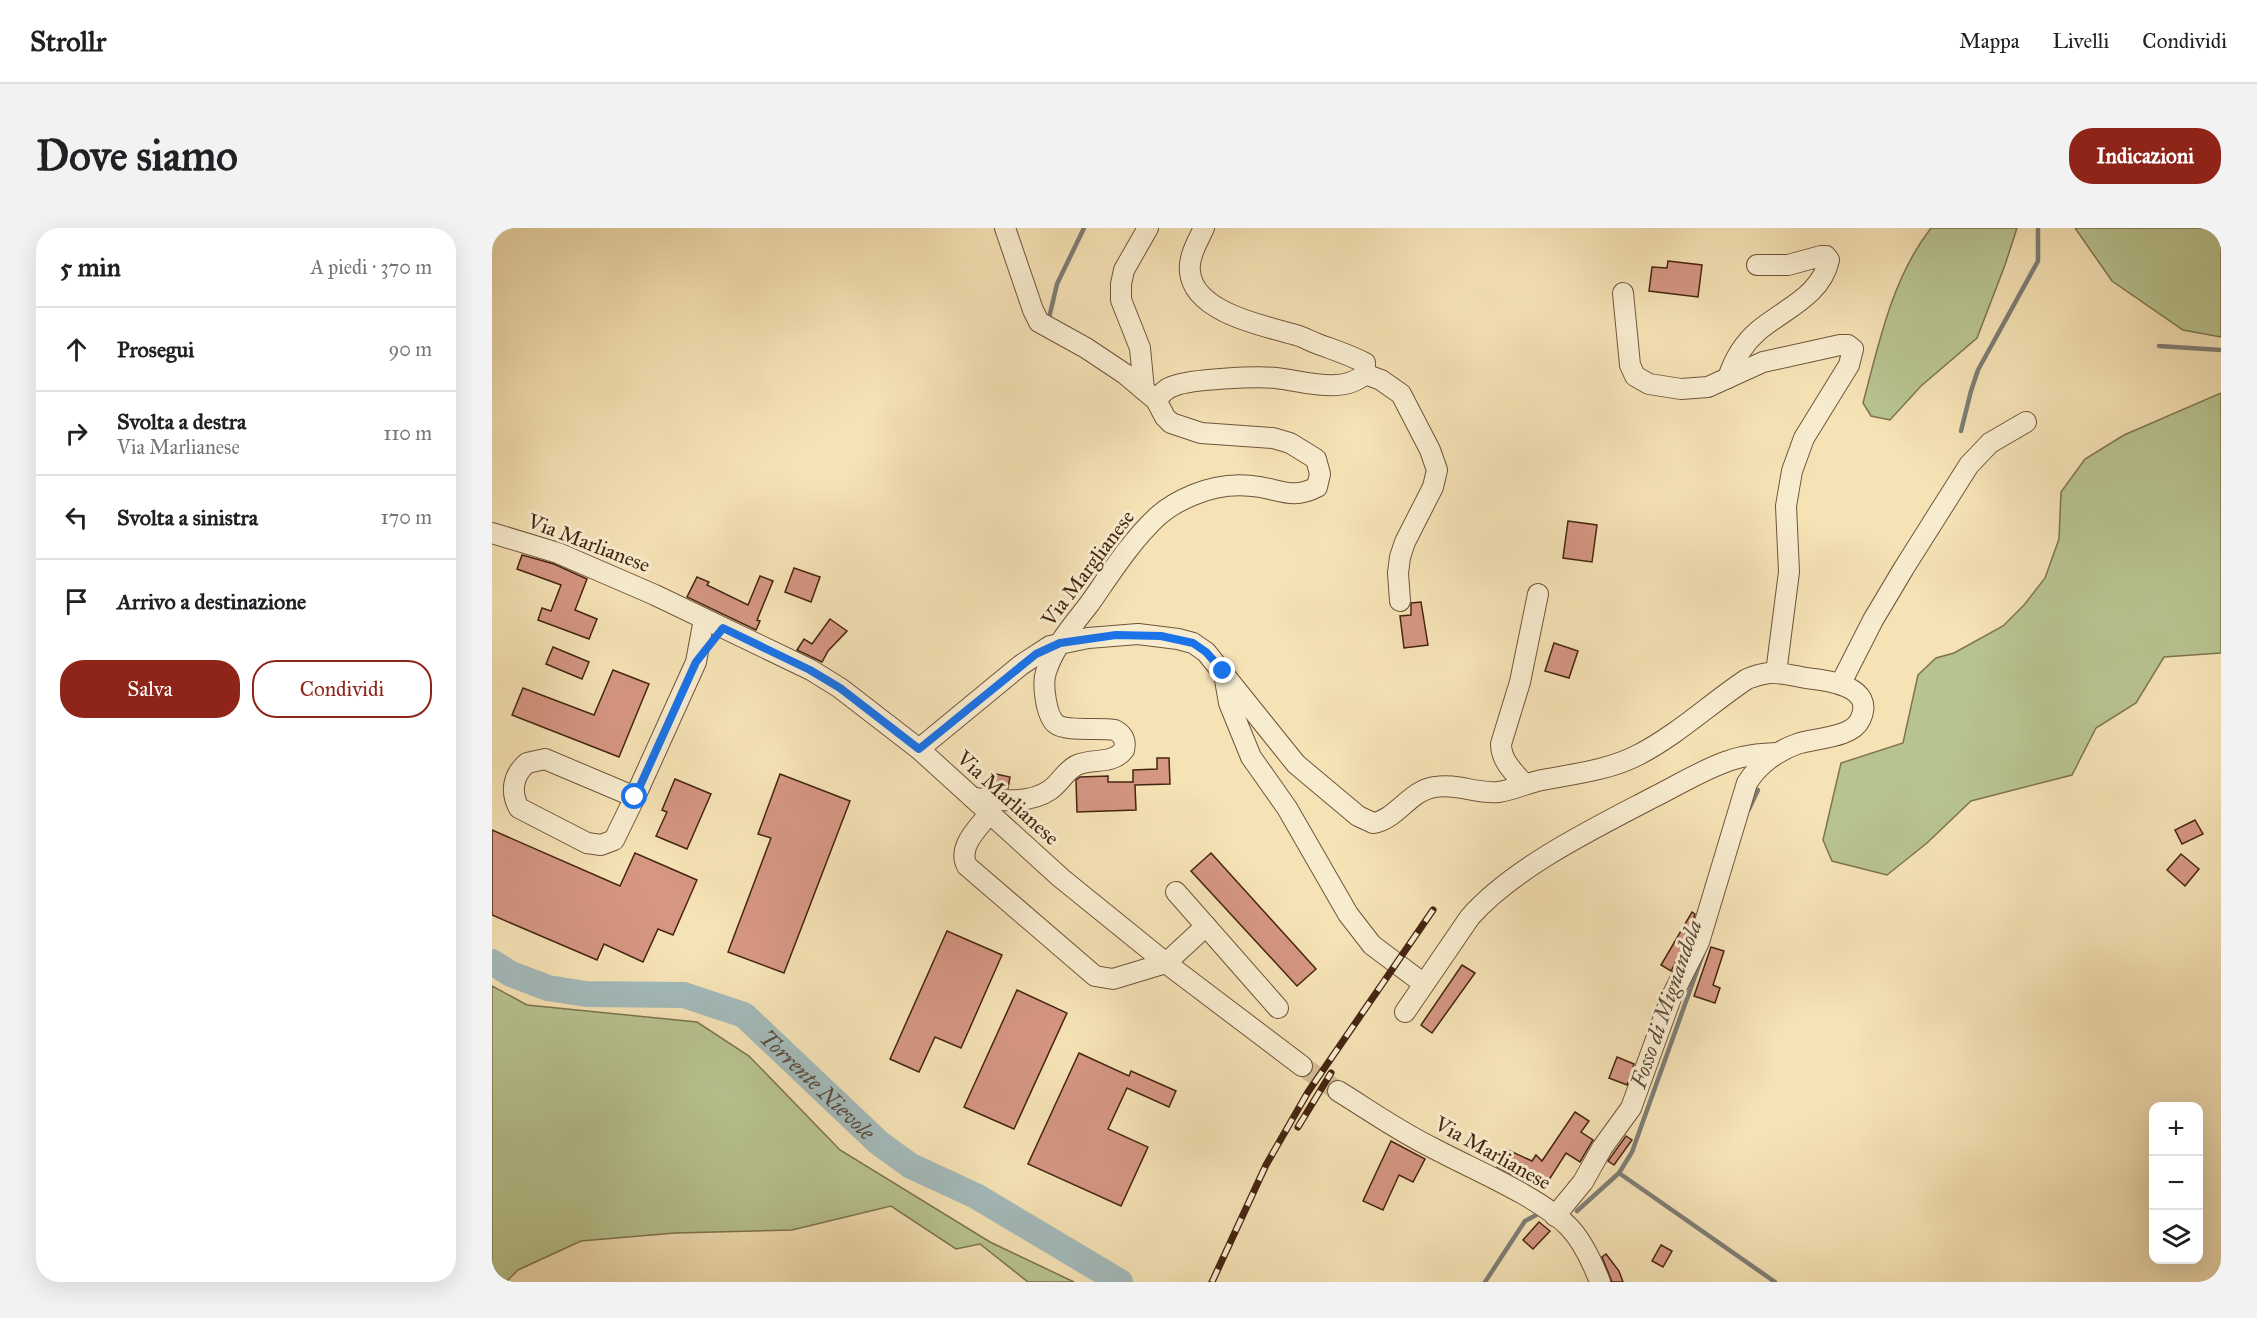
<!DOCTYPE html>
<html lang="it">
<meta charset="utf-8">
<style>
:root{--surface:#fff;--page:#f2f2f2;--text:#202124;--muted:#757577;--line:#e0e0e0;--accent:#8f2418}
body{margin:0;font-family:"IM FELL Great Primer",serif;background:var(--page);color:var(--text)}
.controls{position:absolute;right:18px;bottom:18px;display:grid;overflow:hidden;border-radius:12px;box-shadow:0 6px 24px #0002}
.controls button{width:54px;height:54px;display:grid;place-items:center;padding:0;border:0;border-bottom:2px solid var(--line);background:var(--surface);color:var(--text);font:30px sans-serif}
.stop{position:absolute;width:18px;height:18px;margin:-14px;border:4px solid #1a73e8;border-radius:50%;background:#fff}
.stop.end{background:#1a73e8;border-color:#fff;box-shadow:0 2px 6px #0008}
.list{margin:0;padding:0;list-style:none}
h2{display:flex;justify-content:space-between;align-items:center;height:78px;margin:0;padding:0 24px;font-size:26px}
h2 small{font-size:20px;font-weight:400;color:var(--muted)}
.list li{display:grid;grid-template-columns:39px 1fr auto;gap:18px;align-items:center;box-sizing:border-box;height:84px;padding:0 24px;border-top:2px solid var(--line)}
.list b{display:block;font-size:22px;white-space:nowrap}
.list p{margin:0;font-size:20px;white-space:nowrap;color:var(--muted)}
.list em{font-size:20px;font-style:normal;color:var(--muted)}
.actions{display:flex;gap:12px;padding:18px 24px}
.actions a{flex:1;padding:14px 0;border:2px solid var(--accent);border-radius:24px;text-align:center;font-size:21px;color:var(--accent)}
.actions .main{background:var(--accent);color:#fff}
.icon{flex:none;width:33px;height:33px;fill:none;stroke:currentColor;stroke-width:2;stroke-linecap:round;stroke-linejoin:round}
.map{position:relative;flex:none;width:1729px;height:1054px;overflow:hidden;border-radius:24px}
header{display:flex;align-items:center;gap:36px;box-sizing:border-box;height:84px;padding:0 30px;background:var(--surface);border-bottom:2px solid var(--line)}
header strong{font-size:28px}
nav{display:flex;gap:33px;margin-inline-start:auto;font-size:21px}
.intro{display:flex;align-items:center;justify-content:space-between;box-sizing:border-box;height:144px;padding:0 36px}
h1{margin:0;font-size:42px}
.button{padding:15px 27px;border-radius:24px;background:var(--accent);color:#fff;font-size:21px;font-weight:700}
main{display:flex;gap:36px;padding:0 36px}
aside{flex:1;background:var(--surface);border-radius:24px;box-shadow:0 6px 24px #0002}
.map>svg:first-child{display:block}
.green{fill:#b8c490;stroke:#7e7450;stroke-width:1.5}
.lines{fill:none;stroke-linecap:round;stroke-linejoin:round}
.stream{stroke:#7d7e76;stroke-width:4.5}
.river{stroke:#a3baba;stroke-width:26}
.building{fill:#d59682;stroke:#452511;stroke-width:1.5}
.minor-tunnel{stroke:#d2bc94;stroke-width:20;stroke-dasharray:20 10;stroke-linecap:butt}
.minor-casing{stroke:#71543a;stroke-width:22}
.minor{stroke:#f8eccf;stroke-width:20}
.rail-casing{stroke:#452511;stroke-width:7}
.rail{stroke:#f8eccf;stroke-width:4.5;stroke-dasharray:14;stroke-linecap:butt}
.route{stroke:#1a73e8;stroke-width:8}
.labels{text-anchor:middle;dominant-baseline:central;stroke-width:6;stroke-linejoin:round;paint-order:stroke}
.street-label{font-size:21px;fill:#452511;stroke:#f8eccf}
.water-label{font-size:22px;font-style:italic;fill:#5c4a3b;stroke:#f8eccf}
</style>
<header>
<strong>Strollr</strong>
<nav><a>Mappa</a><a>Livelli</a><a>Condividi</a></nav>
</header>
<div class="intro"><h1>Dove siamo</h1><a class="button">Indicazioni</a></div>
<main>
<aside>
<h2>5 min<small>A piedi · 370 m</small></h2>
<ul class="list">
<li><svg class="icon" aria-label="ahead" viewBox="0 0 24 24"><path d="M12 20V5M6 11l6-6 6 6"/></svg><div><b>Prosegui</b></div><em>90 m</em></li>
<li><svg class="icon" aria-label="right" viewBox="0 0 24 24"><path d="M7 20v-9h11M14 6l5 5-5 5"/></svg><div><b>Svolta a destra</b><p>Via Marlianese</p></div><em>110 m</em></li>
<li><svg class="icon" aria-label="left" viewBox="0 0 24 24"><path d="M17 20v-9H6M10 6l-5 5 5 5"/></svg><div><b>Svolta a sinistra</b></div><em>170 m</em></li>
<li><svg class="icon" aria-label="arrive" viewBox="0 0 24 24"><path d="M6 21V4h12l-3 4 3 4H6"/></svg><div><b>Arrivo a destinazione</b></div></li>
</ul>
<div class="actions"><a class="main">Salva</a><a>Condividi</a></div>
</aside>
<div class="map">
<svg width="1729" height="1054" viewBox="0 0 1729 1054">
<rect width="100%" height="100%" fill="#f5e2b5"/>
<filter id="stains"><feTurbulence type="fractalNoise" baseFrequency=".00333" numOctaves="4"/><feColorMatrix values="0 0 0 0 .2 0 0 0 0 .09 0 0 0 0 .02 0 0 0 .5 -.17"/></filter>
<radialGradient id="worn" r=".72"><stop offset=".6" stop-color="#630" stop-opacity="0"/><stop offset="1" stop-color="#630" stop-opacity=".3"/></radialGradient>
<g class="green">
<path d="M 1439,0 L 1525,0 L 1513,37 L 1485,110 L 1429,158 L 1398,192 L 1379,188 L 1371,175 C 1387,115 1400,50 1439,0 Z"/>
<polygon points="1583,0 1729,0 1729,109 1691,102 1620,53"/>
<polygon points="1729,165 1729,425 1672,429 1644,475 1604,500 1580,547 1479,573 1435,615 1395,647 1340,633 1331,612 1349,535 1411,515 1426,447 1444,430 1462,425 1511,398 1532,377 1553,350 1567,311 1569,264 1593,231 1632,207"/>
<polygon points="0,758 35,777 205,794 257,828 348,922 498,1014 582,1054 536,1054 488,1016 464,1021 399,978 300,1002 183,1005 89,1013 26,1042 14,1054 0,1054"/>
</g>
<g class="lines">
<g class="stream">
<polyline points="557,90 565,56 592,0"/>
<polyline points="1667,118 1729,122"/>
<polyline points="1469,203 1479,163 1486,142 1546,33 1546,0"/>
<polyline points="1257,581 1266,562"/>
<polyline points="1127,945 1283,1054"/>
<polyline points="1085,983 1127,945 1140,924 1211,726"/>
<polyline points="993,1054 1033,993 1046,986"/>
</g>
<path class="river" id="s1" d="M 0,734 L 19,746 L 56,760 L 94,766 L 192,767 L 252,787 L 387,915 L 419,938 L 484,968 L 628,1054"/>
</g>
<g class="building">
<polygon points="1176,33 1210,37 1206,69 1157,63 1160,39 1175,40"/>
<polygon points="1076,293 1105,297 1100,334 1071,330"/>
<polygon points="30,327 62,336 95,351 83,382 105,391 97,411 46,392 50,380 59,383 69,357 25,341"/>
<polygon points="302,340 328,349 319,374 293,364"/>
<polygon points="268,348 281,353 265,392 268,393 264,402 195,369 205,349 217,354 215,357 256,377"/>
<polygon points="929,374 936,417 912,420 908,388 919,387 919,375"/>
<polygon points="338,391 355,403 336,423 330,434 305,422 312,411 320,416"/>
<polygon points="1062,415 1086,423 1077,450 1053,443"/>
<polygon points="61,419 97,434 90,451 54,436"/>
<polygon points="121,442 157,456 127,529 20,487 31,460 102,487"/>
<polygon points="665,530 677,530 678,556 643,557 644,582 585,584 584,552 588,549 616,548 616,554 641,554 641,542 665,541"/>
<polygon points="288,546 358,573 292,745 236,724 279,610 266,606"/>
<polygon points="504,546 518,549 516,560 501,560"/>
<polygon points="183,551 219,566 195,621 164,608 175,584 170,582"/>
<polygon points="1703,592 1711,606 1690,616 1683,602"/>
<polygon points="0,602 128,658 143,625 205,652 181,707 166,701 151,734 112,716 105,732 0,687"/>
<polygon points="719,625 824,741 805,758 699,643"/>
<polygon points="1689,626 1707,641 1693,658 1675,642"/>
<polygon points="1200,684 1203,686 1196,710 1179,743 1169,737"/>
<polygon points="455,703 510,727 469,820 443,809 427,844 398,831"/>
<polygon points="1219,719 1232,723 1221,757 1228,760 1223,775 1202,768"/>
<polygon points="970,737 983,745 940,805 929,797"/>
<polygon points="525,762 575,785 522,901 472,879"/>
<polygon points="587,825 637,848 639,843 684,863 677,879 635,860 616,901 656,919 629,978 536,936"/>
<polygon points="1125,829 1142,836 1135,857 1117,850"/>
<polygon points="1083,884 1097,893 1089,904 1101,912 1088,934 1074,925 1055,955 1036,943 1031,952 1005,939 1014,921 1040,933 1044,927 1050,933"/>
<polygon points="1134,908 1140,912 1122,937 1116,933"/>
<polygon points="899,913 933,931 921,954 907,947 891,982 871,973"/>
<polygon points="1047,994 1058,1003 1041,1021 1031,1012"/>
<polygon points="1169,1017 1180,1023 1171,1039 1160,1033"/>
<polygon points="1114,1026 1127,1043 1131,1054 1120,1054 1110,1029"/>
</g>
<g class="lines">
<polyline class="minor-tunnel" points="810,838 846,863"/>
<defs>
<g id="minor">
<polyline points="1131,65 1138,137 1143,148 1157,156 1189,161 1216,159 1271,134 1348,117 1356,117 1361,121 1357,137 1312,210 1300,243 1294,278 1297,344 1284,445"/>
<polyline points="873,146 889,152 909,166 938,222 945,242 941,259 913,314 908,329 906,345 908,373"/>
<path d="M 1236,150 C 1242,131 1251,116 1266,103 C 1292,81 1329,68 1337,32 L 1334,28 L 1329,28 L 1296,37 L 1265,37"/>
<polyline points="652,162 648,120 629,72 629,56 632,42 656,0"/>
<path d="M 664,172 C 669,166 674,160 682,158 C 699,151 764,148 784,150 C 812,153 850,167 873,146 L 873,135 C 858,127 842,122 826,116 C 818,113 811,109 804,107 C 773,98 702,85 698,44 C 696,29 706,13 712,0"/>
<polyline points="0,305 66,325 163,367 319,442 348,460 427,521 569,650 674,735 810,838"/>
<polyline points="732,446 737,475 759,529 795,580 856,686 880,717 932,756"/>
<polyline points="1349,455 1381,392 1412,340 1477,237 1498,215 1534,194"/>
<path d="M 427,521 L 529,437 L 558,418 L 596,410 L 646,406 L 686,411 L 701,415 L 714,424 L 804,536 L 866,588 L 881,595 C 904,592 918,562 943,559 C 964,555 985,566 1006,564 C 1021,562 1035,555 1050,552 C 1082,546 1117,542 1146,527 C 1185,507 1219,475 1255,451 C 1262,448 1269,446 1277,445 C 1289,444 1302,448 1314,450 C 1334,452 1385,458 1368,492 C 1360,510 1322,510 1305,516 C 1285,523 1266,537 1255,555 L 1207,714 L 1179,770 L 1139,880 L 1110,920 L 1091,954 L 1063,988"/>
<path d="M 53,531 L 143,569 L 122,612 L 109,617 L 95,615 L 27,580 C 18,564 21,547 35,535 Z"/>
<path d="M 1032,556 C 1022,544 1009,533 1009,516 L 1028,454 L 1046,366"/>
<polyline points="143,569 204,434 212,391"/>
<path d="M 481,570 C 506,572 536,577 558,562 C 568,555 574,542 585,537 C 601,530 620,537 632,522 C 634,513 632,507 623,502 C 609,499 574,504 564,496 C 554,488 550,456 554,444 C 562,418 582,396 598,375 C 619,345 639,313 666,288 C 675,280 689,272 701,267 C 722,258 745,255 768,259 C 791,263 802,271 825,259 L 828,246 L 824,231 L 798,215 L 781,210 L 709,205 L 679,195 L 673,189 L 664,172 L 633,146 L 594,120 L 547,94 L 541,82 L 513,0"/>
<path d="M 498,585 C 486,600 465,619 475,638 L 603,748 L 621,751 L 674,735 L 714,698"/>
<polyline points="684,664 786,780"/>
<path d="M 913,784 L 978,689 C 1022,639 1103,600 1162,569 C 1186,557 1210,542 1236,533 C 1252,527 1268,526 1285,525"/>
<path d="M 846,863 C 877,882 908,904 941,920 C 980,941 1046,968 1076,998 C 1090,1012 1101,1036 1108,1054"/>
</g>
</defs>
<use href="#minor" class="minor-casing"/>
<use href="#minor" class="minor"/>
<defs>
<g id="rail">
<polyline points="806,899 839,845"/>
<polyline points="720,1054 774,937 816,864 941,682"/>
</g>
</defs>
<use href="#rail" class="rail-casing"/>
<use href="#rail" class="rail"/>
</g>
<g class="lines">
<polyline class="route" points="143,569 204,434 231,400 318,442 348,460 427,521 544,426 568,415 624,407 669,408 701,415 714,424 731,443"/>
</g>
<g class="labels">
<g class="street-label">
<text transform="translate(97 315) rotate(21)">Via Marlianese</text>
<text transform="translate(596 340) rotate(-53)">Via Marglianese</text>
<text transform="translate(516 570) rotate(42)">Via Marlianese</text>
<text transform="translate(1001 925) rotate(29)">Via Marlianese</text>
</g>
<g class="water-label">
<text transform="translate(1174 776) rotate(-71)">Fosso di Mignandola</text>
<text stroke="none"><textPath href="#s1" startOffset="363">Torrente Nievole</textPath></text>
</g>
</g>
<rect width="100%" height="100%" filter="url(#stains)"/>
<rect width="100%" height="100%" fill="url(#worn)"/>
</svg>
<div class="controls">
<button>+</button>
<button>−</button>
<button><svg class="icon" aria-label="layers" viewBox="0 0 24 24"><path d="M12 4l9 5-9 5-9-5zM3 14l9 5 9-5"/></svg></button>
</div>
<div class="stop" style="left:143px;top:569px"></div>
<div class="stop end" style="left:731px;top:443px"></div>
</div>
</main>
